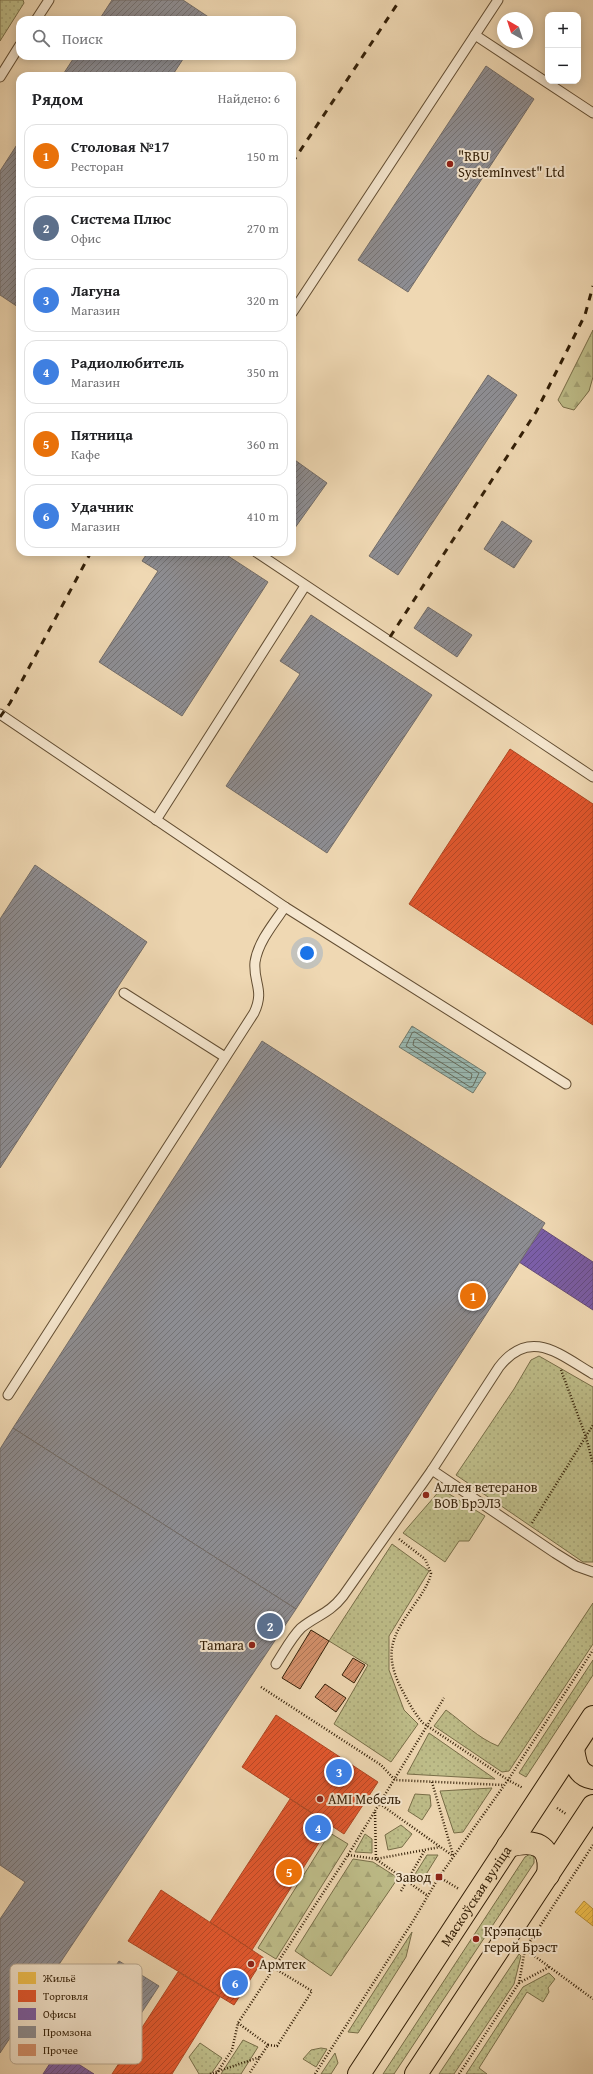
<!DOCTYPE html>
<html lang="ru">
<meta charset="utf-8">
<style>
:root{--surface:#fff;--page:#f6f6f6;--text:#202124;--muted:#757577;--line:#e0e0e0;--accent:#8f2418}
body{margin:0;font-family:"Gentium Book Plus",serif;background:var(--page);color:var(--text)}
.controls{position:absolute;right:12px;top:12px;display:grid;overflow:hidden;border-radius:8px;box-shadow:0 2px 10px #0003}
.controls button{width:36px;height:36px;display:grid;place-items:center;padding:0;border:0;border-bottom:1px solid var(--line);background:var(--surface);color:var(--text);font:20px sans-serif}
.compass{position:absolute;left:497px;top:12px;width:36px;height:36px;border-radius:50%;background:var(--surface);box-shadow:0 2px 10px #0003;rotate:321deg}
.you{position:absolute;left:307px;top:953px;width:14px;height:14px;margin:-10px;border:3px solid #fff;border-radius:50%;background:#1a73e8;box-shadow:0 0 0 6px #1a73e833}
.badge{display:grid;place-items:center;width:26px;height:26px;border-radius:50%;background:var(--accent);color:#fff;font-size:13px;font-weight:700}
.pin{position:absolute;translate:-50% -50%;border:2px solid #fff;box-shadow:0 1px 4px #0006}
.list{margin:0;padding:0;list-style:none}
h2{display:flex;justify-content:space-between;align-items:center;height:52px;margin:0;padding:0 16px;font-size:17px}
h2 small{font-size:13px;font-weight:400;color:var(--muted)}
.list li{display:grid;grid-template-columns:26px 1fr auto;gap:12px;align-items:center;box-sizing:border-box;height:64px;margin:0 8px 8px;padding:0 8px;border:1px solid var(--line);border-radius:12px}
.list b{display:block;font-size:15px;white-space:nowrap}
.list p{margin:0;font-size:13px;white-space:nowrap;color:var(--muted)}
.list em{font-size:13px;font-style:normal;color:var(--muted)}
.icon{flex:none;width:22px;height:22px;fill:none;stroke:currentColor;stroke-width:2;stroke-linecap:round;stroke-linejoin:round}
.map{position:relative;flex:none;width:593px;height:2074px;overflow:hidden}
.search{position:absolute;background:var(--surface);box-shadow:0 2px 10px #0003;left:16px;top:16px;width:280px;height:44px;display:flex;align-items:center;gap:10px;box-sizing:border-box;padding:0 14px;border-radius:12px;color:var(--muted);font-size:15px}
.panel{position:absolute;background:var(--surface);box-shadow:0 2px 10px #0003;left:16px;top:72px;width:280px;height:484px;border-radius:12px}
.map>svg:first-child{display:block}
.grass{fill:url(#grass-dots);stroke:#786e48}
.forest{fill:url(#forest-firs);stroke:#786e48}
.water{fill:url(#water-rules);stroke:#717b6e}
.homes{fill:url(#homes-hatch);stroke:#b99039}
.shops{fill:url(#shops-hatch);stroke:#af4622}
.offices{fill:url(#offices-hatch);stroke:#654b77}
.industry{fill:url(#industry-hatch);stroke:#726c68}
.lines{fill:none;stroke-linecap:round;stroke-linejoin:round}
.shore{stroke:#666c5c;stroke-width:1}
.building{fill:url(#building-hatch);stroke:#331f07}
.lane-casing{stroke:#624d32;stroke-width:11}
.primary-casing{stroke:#331f07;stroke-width:24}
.path{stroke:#331f07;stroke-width:2.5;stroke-dasharray:1 2;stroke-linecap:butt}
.lane{stroke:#f5e6ce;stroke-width:9}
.primary{stroke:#efd8b3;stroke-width:22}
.rail{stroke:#331f07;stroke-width:3;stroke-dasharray:7 7;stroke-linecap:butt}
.poi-dot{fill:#8f2418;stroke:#f5e6ce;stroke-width:1.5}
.labels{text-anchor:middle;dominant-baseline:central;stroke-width:4;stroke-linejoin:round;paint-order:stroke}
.poi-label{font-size:14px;fill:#331f07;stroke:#f5e6ce;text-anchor:start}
.street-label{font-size:14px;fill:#331f07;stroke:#f5e6ce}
.key{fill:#f5e6ce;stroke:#bbaa92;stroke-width:1}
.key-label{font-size:11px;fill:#331f07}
</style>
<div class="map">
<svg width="593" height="2074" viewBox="0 0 593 2074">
<defs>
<pattern id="grass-dots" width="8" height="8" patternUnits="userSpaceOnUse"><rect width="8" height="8" fill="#bebd89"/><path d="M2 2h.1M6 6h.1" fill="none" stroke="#a4a275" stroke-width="1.8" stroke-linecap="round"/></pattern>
<pattern id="forest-firs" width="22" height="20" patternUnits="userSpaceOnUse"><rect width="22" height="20" fill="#bebd89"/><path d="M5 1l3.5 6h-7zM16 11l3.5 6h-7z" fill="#a4a275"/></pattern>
<pattern id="water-rules" width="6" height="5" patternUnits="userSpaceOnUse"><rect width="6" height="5" fill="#9ab9b2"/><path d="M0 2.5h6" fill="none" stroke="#7e968f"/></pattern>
<pattern id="homes-hatch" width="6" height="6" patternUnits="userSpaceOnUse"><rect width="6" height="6" fill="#f2c14e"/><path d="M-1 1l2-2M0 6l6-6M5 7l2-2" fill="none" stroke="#d0a543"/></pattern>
<pattern id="shops-hatch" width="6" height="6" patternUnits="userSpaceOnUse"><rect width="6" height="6" fill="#e4572e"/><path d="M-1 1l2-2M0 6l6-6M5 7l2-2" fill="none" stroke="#b94725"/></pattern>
<pattern id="offices-hatch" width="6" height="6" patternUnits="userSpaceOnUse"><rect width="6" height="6" fill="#7b5ea7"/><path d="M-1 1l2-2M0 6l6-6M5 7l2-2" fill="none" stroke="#654d86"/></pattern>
<pattern id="industry-hatch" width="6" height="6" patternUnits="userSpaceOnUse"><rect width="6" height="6" fill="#8d8d92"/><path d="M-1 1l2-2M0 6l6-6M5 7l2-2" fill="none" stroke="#747375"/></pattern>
<pattern id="building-hatch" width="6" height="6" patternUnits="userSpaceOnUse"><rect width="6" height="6" fill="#d5916c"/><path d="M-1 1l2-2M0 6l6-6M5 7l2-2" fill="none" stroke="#ad7657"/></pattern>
</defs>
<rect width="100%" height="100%" fill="#efd8b3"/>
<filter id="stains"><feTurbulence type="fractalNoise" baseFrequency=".005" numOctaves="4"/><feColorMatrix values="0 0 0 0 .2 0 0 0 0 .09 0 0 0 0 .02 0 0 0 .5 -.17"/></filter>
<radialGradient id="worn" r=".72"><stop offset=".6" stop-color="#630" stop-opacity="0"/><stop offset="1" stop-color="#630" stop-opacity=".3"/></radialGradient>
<g class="grass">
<polygon points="0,0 23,0 24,3 0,41"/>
<polygon points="539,1356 593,1387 593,1562 583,1562 456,1475 514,1389 531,1360"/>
<polygon points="441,1489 485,1516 469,1541 459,1541 445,1562 403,1533"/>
<polygon points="392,1544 429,1571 389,1636 389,1670 404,1710 418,1724 391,1762 334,1724 368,1665 329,1641"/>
<path d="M 593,1603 L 593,1644 L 509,1771 L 502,1772 L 434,1726 L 446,1710 C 464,1723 478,1738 498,1746 Z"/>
<polygon points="593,1660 593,1675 526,1777 519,1773"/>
<polygon points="429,1733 495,1779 407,1774"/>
<polygon points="492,1788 463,1832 454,1833 440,1791"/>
<polygon points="415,1794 430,1795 431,1806 422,1820 408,1811"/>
<polygon points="401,1825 412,1834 402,1847 388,1850 385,1835"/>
<polygon points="365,1834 372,1839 372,1853 355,1852"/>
<polygon points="530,1854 534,1857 534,1863 394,2074 383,2074 525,1857"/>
<polygon points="427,1855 438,1855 420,1884 412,1879"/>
<polygon points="412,1932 406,1957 358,2033 348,2032"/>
<polygon points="519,1954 521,1956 514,1984 454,2074 439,2074"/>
<polygon points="549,1973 555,1979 548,1988 549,1992 543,2002 527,1992 479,2068 487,2074 466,2074 523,1987"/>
<polygon points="243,2040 258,2047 241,2074 221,2074"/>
<polygon points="200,2043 222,2058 211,2074 199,2074 189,2057"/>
<polygon points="321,2048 327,2049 316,2067 303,2059 311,2050"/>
<polygon points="335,2053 338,2063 331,2074 321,2074"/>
</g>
<g class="forest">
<polygon points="593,330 593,377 589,391 574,410 563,407 558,400"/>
<polygon points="330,1833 348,1844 276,1959 258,1948"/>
<polygon points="353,1859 373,1862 398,1878 331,1976 295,1951"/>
</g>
<polygon class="water" points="412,1026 486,1073 473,1093 399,1047"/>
<polygon class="homes" points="584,1901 593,1909 593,1926 575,1912"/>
<g class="shops">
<polygon points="510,749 593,804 593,1025 409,904"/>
<polygon points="276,1715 378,1782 344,1834 242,1767"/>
<polygon points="290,1799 330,1825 252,1950 210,1922"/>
<polygon points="161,1890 264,1958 234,2005 128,1941"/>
<polygon points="178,1972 220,1997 172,2074 112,2074"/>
</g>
<g class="offices">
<polygon points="541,1228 593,1262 593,1310 519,1262"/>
<polygon points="58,2051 94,2074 43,2074"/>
</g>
<g class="industry">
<polygon points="112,0 183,0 210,18 209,20 99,20"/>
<polygon points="75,56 185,56 172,76 62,76"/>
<polygon points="486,66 534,99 408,292 358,260"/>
<polygon points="20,140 20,304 18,307 0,295 0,171"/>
<polygon points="488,375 517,395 398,575 369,556"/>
<polygon points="292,458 327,483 292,532"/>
<polygon points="502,521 532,541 514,568 484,549"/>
<polygon points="148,552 222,552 268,582 182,716 99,662 158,571 142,561"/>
<polygon points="428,607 472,635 457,657 414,628"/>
<polygon points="311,615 432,695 327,853 226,786 300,674 280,661"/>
<polygon points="35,865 147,942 0,1168 0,919"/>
<polygon points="262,1041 545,1223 296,1609 13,1428"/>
<polygon points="13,1428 296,1609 0,2053 0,1919 25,1882 0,1865 0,1449"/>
<polygon points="119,1961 159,1986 114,2055 72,2031"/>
</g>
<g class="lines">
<g class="shore">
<polygon points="415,1032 479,1073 473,1086 470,1087 406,1046 412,1033"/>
<polygon points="417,1039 472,1074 471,1079 469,1080 413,1045 414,1040"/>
</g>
</g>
<g class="building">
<polygon points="311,1630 329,1641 300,1689 282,1678"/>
<polygon points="353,1658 365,1665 354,1683 342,1675"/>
<polygon points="325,1684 346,1698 336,1712 315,1697"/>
</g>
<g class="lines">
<defs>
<g id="lane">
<polyline points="36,20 49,0"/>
<polyline points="475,35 593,113"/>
<polyline points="0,77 20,45"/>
<polyline points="292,313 498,0"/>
<polyline points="256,552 593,777"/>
<polyline points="0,714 285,907 566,1084"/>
<polyline points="156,820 305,586"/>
<polyline points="124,993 225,1057"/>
<path d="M 593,1374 C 559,1354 530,1327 499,1367 L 432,1470 L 555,1553 L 576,1566 L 593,1572"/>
<path d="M 8,1395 L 254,1013 C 265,990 253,983 255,962 C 258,942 274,923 285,907"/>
<path d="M 276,1664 C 284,1652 291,1638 301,1628 C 317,1615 329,1614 343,1596 L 432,1470"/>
</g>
<g id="primary">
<path d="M 573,1748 C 575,1763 577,1775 593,1778"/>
<path d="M 508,1846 C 535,1839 552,1844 548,1875"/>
<path id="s1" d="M 359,2074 L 593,1717"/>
<polyline points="416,2074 593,1806"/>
</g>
</defs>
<use href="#lane" class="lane-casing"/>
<use href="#primary" class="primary-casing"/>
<g class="path">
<polyline points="561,1370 586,1437 593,1464"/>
<polyline points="532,1523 593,1425"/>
<path d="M 399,1539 L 425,1559 L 431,1573 C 429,1583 424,1590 419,1598 C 397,1630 381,1647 400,1686 C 407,1699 413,1712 423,1723 L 508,1780 L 523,1788"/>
<polyline points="261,1687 381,1765 395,1780 503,1785"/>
<polyline points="432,1782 453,1855"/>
<polyline points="380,1804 453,1856"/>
<polyline points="557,1808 566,1814"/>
<polyline points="375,1812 376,1859 428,1896"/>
<polyline points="348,1855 376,1859 440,1847"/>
<polyline points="439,1877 459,1889"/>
<polyline points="401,1891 425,1850"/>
<polyline points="525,1949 593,1999"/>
<polyline points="519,1983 549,1967"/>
<polyline points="238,2023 268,2045 249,2074"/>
<polyline points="268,2045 277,2046 312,1991 274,1968"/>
<polyline points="210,2074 260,2057"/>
<polyline points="216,2074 232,2050 238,2023 348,1855 444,1698"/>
<polyline points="315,2074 413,1921 439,1877 508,1780 593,1650"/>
<polyline points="459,2074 519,1983 525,1949 593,1845"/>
</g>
<use href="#lane" class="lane"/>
<use href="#primary" class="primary"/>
<g class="rail">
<polyline points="292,163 400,0"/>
<polyline points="390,637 536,412 585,315 593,286"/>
<polyline points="0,717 10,703 91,552"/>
</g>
</g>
<g class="poi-dot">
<circle cx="450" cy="164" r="4"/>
<circle cx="426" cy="1495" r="4"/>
<circle cx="252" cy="1645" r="4"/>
<circle cx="320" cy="1799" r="4"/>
<rect x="435" y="1873" width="8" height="8" rx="2"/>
<circle cx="476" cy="1939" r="4"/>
<circle cx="251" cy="1964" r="4"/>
</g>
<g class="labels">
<g class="poi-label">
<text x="458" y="156">"RBU<tspan x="458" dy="16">SystemInvest" Ltd</tspan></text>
<text x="434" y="1487">Аллея ветеранов<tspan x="434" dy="16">ВОВ БрЭЛЗ</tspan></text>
<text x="244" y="1645" text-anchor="end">Tamara</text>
<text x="328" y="1799">AMI Мебель</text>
<text x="431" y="1877" text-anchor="end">Завод</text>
<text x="484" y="1931">Крэпасць<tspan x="484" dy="16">герой Брэст</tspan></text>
<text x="259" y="1964">Армтек</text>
</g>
<g class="street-label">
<text stroke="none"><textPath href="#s1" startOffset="213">Маскоўская вуліца</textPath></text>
</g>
</g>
<rect x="10" y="1964" width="132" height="100" rx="6" class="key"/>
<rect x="18" y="1972" width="18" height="12" fill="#f2c14e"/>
<rect x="18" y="1990" width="18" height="12" fill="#e4572e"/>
<rect x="18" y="2008" width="18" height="12" fill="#7b5ea7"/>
<rect x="18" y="2026" width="18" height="12" fill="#8d8d92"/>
<rect x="18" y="2044" width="18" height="12" fill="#d5916c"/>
<g class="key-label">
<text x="43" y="1982">Жильё</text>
<text x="43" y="2000">Торговля</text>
<text x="43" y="2018">Офисы</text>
<text x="43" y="2036">Промзона</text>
<text x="43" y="2054">Прочее</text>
</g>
<rect width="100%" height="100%" filter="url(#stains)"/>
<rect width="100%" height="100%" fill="url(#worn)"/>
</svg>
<div class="controls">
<button>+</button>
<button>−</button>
</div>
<svg class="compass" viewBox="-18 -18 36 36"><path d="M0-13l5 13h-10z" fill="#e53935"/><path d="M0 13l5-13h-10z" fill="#757577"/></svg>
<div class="you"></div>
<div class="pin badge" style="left:473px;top:1296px;background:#e8710a">1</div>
<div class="pin badge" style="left:270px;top:1626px;background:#5c6f8a">2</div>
<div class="pin badge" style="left:339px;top:1772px;background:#3f7fe0">3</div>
<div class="pin badge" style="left:318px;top:1828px;background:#3f7fe0">4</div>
<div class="pin badge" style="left:289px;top:1872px;background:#e8710a">5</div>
<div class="pin badge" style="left:235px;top:1983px;background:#3f7fe0">6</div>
<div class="search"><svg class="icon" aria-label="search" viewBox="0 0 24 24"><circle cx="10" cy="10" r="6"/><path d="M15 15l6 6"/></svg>Поиск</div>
<section class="panel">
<h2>Рядом<small>Найдено: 6</small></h2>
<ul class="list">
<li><span class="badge" style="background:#e8710a">1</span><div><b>Столовая №17</b><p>Ресторан</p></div><em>150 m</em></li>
<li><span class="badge" style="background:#5c6f8a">2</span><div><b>Система Плюс</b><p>Офис</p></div><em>270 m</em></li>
<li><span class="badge" style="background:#3f7fe0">3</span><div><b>Лагуна</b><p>Магазин</p></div><em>320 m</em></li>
<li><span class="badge" style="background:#3f7fe0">4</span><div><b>Радиолюбитель</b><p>Магазин</p></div><em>350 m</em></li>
<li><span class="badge" style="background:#e8710a">5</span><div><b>Пятница</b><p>Кафе</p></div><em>360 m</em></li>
<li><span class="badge" style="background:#3f7fe0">6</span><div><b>Удачник</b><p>Магазин</p></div><em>410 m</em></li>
</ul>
</section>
</div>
